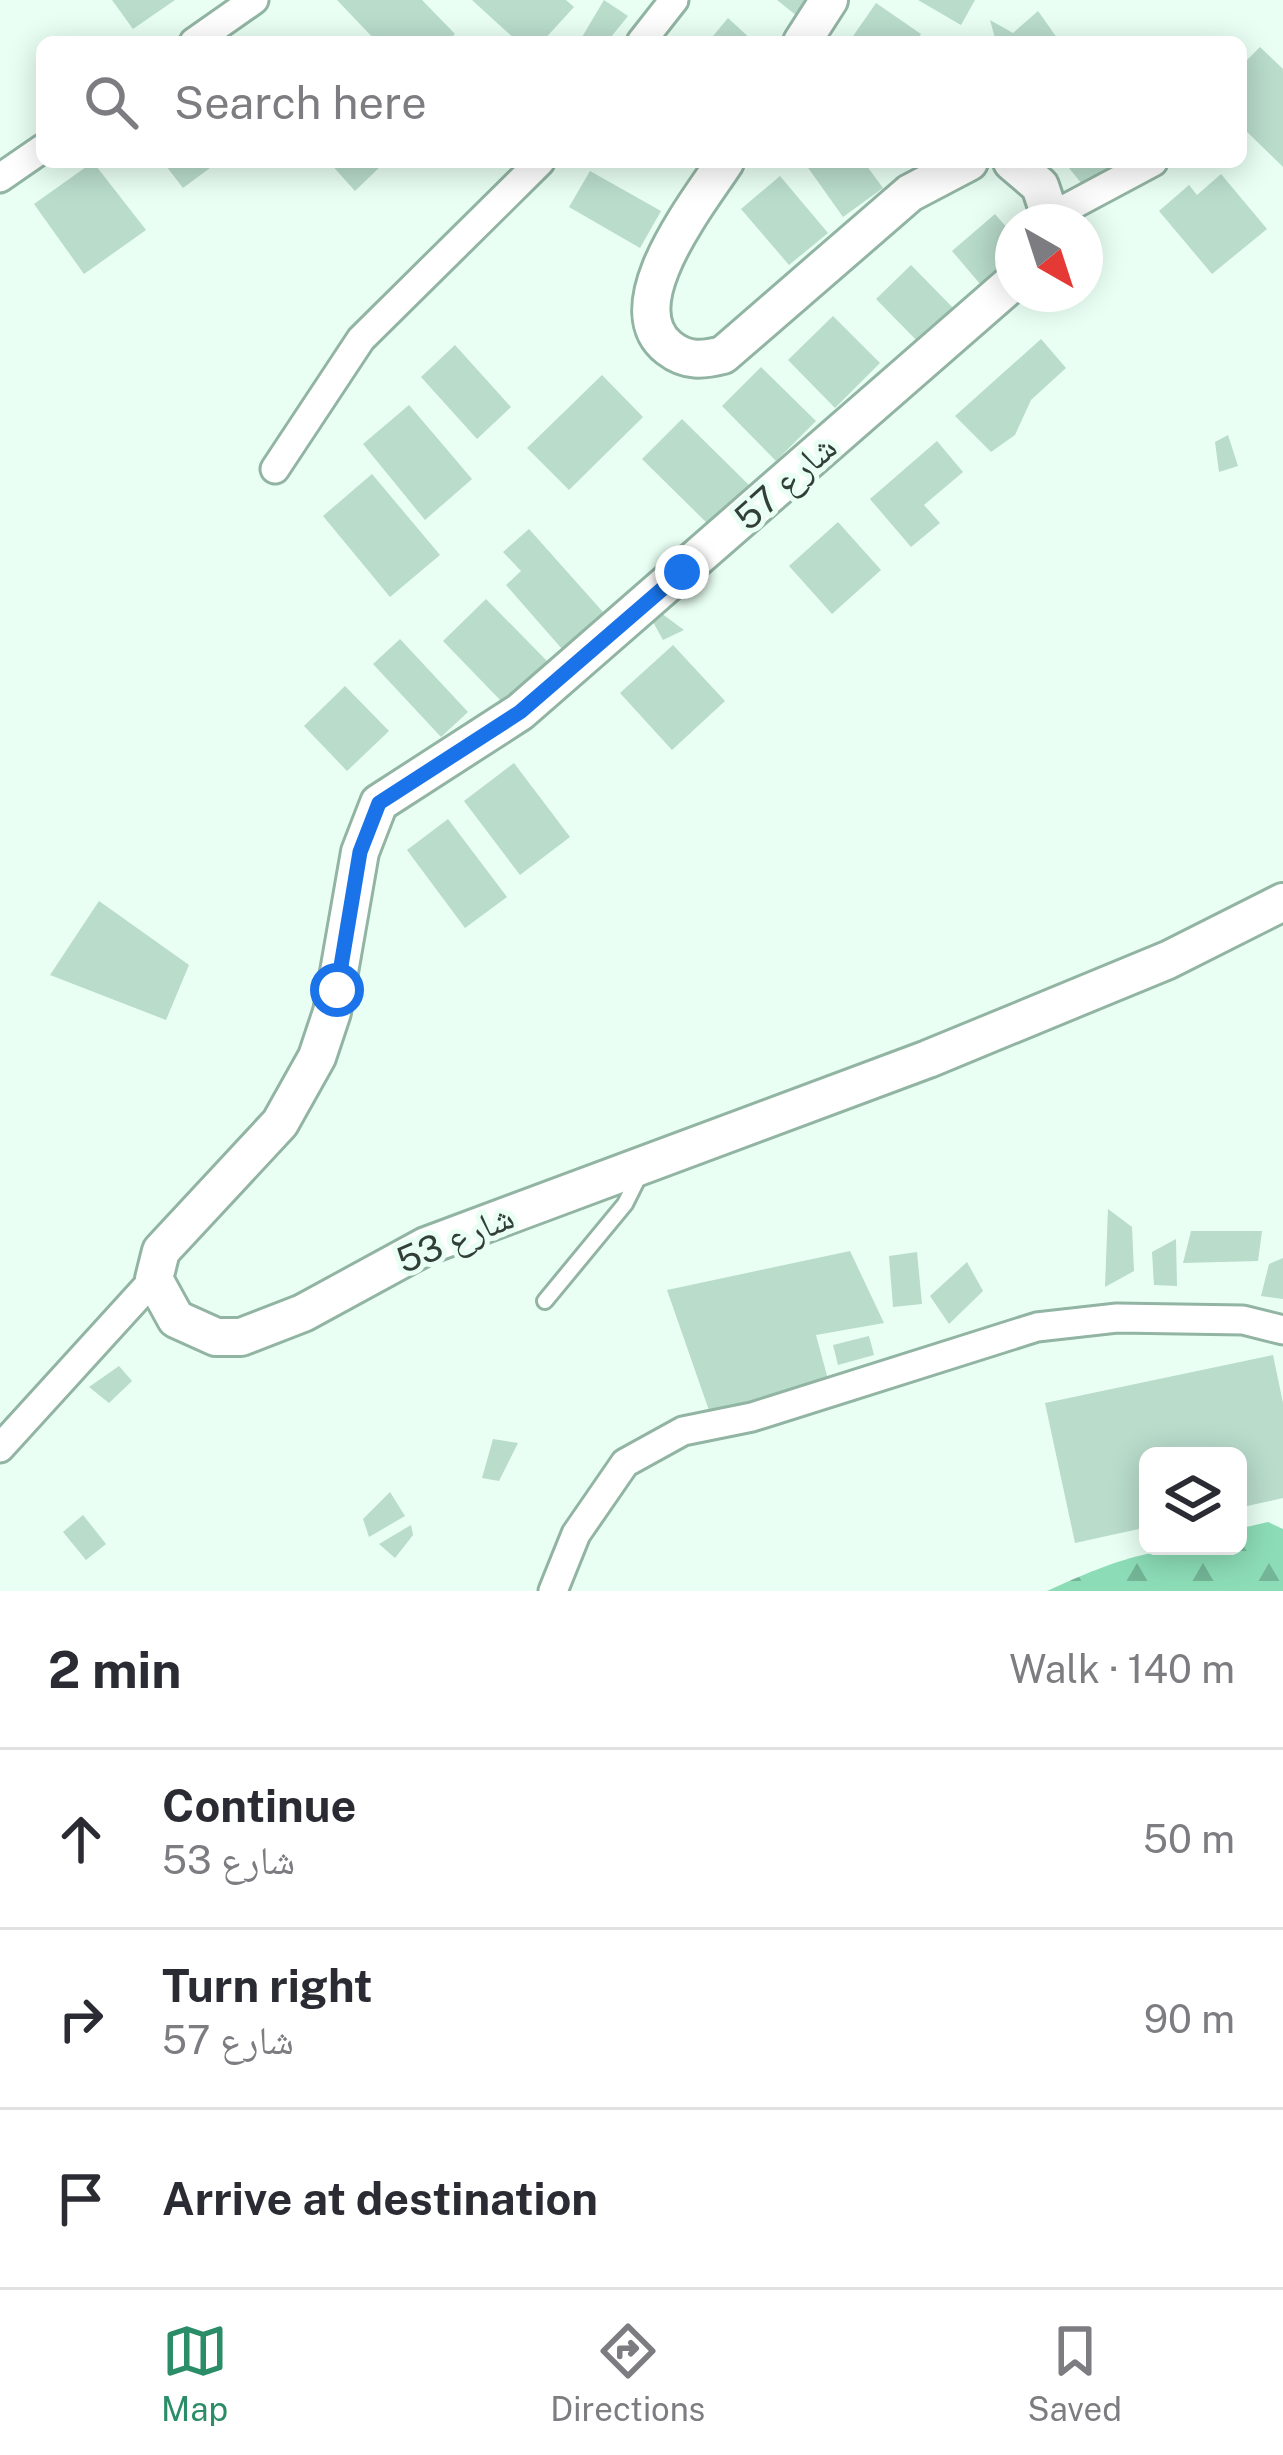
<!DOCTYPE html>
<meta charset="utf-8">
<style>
:root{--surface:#fff;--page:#f7f7f7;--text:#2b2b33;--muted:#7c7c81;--line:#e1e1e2;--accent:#2a8d67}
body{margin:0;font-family:"Public Sans","Noto Naskh Arabic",sans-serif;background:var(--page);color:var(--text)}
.controls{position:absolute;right:36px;bottom:36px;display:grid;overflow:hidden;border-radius:18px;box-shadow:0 6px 30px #0003}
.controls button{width:108px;height:108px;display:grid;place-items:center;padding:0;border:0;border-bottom:3px solid var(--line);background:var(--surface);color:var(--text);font:60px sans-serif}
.compass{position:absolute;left:995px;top:204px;width:108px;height:108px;border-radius:50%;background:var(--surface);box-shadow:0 6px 30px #0003;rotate:141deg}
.stop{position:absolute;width:36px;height:36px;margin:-27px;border:9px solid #1a73e8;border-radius:50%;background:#fff}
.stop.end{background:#1a73e8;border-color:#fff;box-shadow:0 3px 12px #0008}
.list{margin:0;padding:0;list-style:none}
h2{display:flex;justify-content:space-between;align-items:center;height:156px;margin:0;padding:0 48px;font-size:51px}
h2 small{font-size:39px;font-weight:400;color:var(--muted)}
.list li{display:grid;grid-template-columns:78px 1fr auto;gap:36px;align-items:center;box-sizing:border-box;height:180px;padding:0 48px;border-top:3px solid var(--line)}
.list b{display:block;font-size:45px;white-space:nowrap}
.list p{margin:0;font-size:39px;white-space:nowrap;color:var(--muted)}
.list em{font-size:39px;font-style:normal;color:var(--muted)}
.icon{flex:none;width:66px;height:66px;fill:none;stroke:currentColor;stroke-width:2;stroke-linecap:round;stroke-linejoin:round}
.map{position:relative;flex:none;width:1283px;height:1591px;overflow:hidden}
.search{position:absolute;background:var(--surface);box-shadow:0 6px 30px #0003;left:36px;right:36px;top:36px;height:132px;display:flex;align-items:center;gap:30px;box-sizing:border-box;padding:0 42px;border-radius:18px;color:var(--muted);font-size:45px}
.sheet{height:696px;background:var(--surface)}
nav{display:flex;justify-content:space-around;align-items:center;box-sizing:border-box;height:168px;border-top:3px solid var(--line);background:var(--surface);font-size:33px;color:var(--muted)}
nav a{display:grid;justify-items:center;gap:6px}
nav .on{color:var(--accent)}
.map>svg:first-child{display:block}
.forest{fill:url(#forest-firs)}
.building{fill:#b9dccb}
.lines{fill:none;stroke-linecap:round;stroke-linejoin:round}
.service-casing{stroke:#92b4a3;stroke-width:20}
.minor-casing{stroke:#92b4a3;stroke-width:33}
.tertiary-casing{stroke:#92b4a3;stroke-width:42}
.service{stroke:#fff;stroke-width:14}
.minor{stroke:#fff;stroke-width:27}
.tertiary{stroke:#fff;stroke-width:36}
.route{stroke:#1a73e8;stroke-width:15}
.labels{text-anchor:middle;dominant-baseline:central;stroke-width:10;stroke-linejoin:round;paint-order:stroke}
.street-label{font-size:36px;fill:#313f38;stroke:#e9fff3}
</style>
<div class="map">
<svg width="1283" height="1591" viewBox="0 0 1283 1591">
<defs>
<pattern id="forest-firs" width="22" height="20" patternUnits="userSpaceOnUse" patternTransform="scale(3)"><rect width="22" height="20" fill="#8cddb7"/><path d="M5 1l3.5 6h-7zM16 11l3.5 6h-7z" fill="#73b596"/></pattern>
</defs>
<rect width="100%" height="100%" fill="#e9fff3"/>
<path class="forest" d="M 1268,1522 L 1283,1529 L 1283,1591 L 1047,1591 C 1122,1557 1155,1546 1238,1546 L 1238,1529 Z"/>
<g class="building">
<polygon points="112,0 175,0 133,29"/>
<polygon points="337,0 422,0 455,34 446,42 377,42"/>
<polygon points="472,0 566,0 574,7 542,42 518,42"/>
<polygon points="604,0 628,16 607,42 579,42"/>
<polygon points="777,0 808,0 797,16"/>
<polygon points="918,0 975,0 961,25"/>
<polygon points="876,3 921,34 915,42 849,42"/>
<polygon points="1038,11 1060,42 996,42 990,20 1013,33"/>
<polygon points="728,18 754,42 708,42"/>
<polygon points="1260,47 1283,69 1283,167 1241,126 1241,66"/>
<polygon points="93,162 146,230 84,274 34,204"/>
<polygon points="163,162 218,162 183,188"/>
<polygon points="329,162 385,162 355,191"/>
<polygon points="804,162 864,162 883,188 843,217"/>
<polygon points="1064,162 1122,162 1087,190"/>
<polygon points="590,171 661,211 640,248 569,207"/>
<polygon points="1221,174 1267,229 1212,274 1159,211 1189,185 1197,195"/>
<polygon points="780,176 828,233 789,265 741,209"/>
<polygon points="995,214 1013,235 1013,269 987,292 952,251"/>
<polygon points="911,265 959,314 924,348 876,299"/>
<polygon points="833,316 880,363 835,408 788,360"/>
<polygon points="1041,339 1066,368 1031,400 1015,435 991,452 955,416"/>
<polygon points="455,345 511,407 477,439 421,377"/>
<polygon points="761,367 816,421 776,461 722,406"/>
<polygon points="602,375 643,417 569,490 527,448"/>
<polygon points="409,405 472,479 425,520 363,444"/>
<polygon points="682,419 751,487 711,527 642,459"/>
<polygon points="1228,435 1238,466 1219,472 1215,442"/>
<polygon points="937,441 963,472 924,505 940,523 911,547 870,499"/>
<polygon points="372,474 440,555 390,597 323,516"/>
<polygon points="838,522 881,570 832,614 789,566"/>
<polygon points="529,529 603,612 562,649 506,585 521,571 503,552"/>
<polygon points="486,599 547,661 503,703 443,641"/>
<polygon points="661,613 684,630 663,640 653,622"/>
<polygon points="400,639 468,712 441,737 373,664"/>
<polygon points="673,645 725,701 672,750 620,693"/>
<polygon points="345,686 389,731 347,771 304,726"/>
<polygon points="514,763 570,837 520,875 464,801"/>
<polygon points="448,819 507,897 465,928 407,850"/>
<polygon points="99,901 189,965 166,1020 50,975"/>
<polygon points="1108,1209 1132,1227 1134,1271 1105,1287"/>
<polygon points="1191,1231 1262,1231 1258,1261 1183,1263"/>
<polygon points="1176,1239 1177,1286 1154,1285 1152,1252"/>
<polygon points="850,1251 884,1323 816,1335 829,1383 712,1419 667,1290"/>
<polygon points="917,1252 922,1304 893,1307 889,1256"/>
<polygon points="1283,1258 1283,1299 1261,1296 1269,1264"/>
<polygon points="967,1262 983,1291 949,1324 930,1296"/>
<polygon points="869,1336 874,1355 838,1365 833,1345"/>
<polygon points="1273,1355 1283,1403 1283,1498 1238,1508 1238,1456 1148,1456 1148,1527 1075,1543 1045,1403"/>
<polygon points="119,1366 132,1381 109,1403 89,1387"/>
<polygon points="493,1439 518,1443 499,1481 482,1478"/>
<polygon points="390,1492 405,1516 369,1537 363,1519"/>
<polygon points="83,1515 106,1544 86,1560 63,1532"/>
<polygon points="411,1525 413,1535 395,1558 379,1544"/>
</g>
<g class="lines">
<defs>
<polyline id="service" points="545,1301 625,1204 639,1176"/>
<g id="minor">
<polyline points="194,42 254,0"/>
<polyline points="641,42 674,0"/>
<polyline points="0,178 42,149"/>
<polyline points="1052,216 1153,162"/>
<polyline points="275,469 361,339 540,162"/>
<polyline points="0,1448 154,1279"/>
<polyline points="553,1591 576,1534 625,1463 683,1431 752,1417 1037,1327 1117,1318 1243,1320 1283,1330"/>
</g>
<g id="tertiary">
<polyline points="802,42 829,0"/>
<path d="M 725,162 C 699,202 615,306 669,348 C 687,362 703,360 723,355 L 910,193 L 969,162"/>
<polyline points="1012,162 1040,186 1052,222"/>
<polyline points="1013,282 520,712 379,803 360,852 332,1012 317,1057 280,1123 161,1251 154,1279 176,1319 216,1337 241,1337 303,1313 426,1246 928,1059 1168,960 1283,902"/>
</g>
</defs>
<use href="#service" class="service-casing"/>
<use href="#minor" class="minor-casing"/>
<use href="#tertiary" class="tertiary-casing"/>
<use href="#service" class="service"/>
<use href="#minor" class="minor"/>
<use href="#tertiary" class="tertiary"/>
</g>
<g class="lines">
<polyline class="route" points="337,990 360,852 379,803 520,712 682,572"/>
</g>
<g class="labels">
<g class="street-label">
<text transform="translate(785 482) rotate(-42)">شارع 57</text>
<text transform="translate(455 1238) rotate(-23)">شارع 53</text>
</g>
</g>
</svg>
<div class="controls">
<button><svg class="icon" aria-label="layers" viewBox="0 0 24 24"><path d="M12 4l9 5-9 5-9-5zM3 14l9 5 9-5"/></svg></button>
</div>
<svg class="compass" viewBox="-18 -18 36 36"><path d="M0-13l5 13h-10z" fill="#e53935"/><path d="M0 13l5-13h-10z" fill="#7c7c81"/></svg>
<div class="stop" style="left:337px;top:990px"></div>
<div class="stop end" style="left:682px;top:572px"></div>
<div class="search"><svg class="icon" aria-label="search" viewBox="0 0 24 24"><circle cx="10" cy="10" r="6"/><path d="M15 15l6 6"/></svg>Search here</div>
</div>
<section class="sheet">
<h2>2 min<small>Walk · 140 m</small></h2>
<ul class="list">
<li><svg class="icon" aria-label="ahead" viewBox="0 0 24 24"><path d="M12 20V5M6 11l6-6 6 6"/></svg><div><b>Continue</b><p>شارع 53</p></div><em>50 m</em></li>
<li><svg class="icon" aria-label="right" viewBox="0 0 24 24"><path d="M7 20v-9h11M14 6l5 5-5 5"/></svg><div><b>Turn right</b><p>شارع 57</p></div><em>90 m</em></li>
<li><svg class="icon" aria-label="arrive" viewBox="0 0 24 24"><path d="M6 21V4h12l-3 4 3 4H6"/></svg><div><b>Arrive at destination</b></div></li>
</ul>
</section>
<nav>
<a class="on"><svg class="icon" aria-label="map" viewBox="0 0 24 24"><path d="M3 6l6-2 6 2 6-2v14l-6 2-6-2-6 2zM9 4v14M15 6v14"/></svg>Map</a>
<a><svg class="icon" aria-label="directions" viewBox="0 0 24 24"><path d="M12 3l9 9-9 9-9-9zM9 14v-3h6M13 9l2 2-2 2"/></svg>Directions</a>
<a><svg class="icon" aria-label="saved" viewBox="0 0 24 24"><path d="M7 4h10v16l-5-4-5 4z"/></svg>Saved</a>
</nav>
